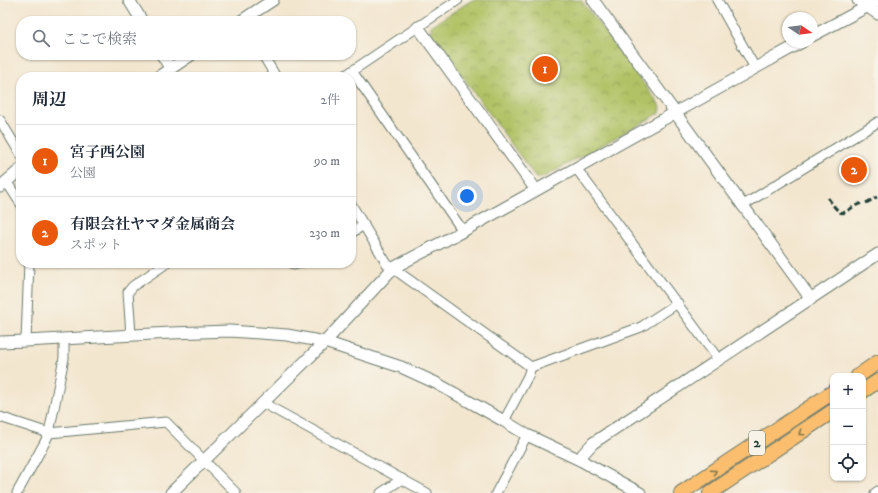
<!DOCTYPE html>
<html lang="ja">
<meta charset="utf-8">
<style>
:root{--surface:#fff;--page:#f2f2f3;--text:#1f2937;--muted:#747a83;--line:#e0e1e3;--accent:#ea580c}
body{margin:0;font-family:"IM FELL DW Pica","Noto Serif JP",serif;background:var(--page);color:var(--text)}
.controls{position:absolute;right:12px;bottom:12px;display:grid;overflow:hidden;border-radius:8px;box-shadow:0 1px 3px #0004}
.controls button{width:36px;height:36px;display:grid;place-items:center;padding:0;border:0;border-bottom:1px solid var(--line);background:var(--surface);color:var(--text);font:20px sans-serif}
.compass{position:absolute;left:782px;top:12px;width:36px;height:36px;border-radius:50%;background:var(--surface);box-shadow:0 1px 3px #0004;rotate:103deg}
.you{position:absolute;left:467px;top:196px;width:14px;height:14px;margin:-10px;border:3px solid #fff;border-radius:50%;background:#1a73e8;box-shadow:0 0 0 6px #1a73e833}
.badge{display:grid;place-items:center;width:26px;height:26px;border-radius:50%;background:var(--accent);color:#fff;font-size:13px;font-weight:700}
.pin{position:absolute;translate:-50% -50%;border:2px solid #fff;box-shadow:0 1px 4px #0006}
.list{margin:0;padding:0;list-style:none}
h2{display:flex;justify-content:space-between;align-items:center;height:52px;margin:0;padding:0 16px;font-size:17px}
h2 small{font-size:13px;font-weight:400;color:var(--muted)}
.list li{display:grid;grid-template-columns:26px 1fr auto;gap:12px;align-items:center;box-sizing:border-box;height:72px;padding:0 16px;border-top:1px solid var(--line)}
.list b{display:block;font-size:15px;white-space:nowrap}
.list p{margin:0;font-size:13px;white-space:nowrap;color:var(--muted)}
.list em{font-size:13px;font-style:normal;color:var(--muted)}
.icon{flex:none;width:22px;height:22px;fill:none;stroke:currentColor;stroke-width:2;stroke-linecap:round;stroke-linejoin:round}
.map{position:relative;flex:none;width:878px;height:493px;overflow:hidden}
.search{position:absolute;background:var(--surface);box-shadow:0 1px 3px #0004;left:16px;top:16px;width:340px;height:44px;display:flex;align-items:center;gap:10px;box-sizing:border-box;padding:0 14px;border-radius:16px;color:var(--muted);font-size:15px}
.panel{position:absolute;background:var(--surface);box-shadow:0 1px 3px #0004;left:16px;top:72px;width:340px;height:196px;border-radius:16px}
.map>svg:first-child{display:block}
.park{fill:url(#park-crowns);stroke:#68804c}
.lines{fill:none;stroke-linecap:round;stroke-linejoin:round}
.minor-casing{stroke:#69786a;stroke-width:11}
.tertiary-casing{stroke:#69786a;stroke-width:13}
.primary-casing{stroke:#69786a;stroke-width:16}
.minor{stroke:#fff;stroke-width:9}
.tertiary{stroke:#fff;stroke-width:11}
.primary{stroke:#fabe6e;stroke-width:14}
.rail{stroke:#1f3d34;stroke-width:3;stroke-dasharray:6 3;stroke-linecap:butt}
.oneway{stroke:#82774e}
.labels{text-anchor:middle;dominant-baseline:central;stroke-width:4;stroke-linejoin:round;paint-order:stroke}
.shield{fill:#f7f3e8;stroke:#60746a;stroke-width:1}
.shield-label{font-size:14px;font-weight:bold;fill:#1f3d34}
</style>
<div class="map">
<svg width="878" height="493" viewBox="0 0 878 493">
<defs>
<pattern id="park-crowns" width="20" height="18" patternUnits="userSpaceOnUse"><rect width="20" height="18" fill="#b0c265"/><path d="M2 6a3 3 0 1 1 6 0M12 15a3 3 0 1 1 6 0" fill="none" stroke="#8f9f54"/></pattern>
</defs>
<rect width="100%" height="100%" fill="#f7f3e8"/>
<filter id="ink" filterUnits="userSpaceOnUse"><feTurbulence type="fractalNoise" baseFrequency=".025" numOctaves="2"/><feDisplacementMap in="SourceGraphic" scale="8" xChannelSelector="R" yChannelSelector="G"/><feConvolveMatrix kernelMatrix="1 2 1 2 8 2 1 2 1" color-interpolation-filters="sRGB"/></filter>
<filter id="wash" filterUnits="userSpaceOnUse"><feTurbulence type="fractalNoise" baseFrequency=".012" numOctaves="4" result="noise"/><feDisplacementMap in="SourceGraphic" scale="16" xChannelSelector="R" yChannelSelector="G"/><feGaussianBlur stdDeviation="0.9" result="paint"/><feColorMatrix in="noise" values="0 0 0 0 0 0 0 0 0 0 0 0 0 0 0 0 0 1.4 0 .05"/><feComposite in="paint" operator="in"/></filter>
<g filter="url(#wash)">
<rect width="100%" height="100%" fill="#f3e6cf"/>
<polygon class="park" points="472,0 581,0 661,107 660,113 542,178 536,178 431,33 431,26"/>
</g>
<g filter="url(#ink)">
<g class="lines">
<defs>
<g id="minor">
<polyline points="717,0 755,68"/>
<polyline points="263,55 276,77"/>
<polyline points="352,71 463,231"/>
<polyline points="343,77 458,0"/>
<polyline points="0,120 21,155"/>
<polyline points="576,168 719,360"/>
<polyline points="6,181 21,204"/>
<polyline points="351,204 387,264 531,367 641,327 678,303"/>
<polyline points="742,206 878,122"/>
<polyline points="351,233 364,225"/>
<polyline points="291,263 294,265 301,263"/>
<polyline points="131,335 128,292 133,286 167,263"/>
<polyline points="26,341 29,263"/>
<polyline points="263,403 427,493"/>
<polyline points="0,417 49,433 166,422 236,493"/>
<polyline points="504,421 528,376 531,367"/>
<polyline points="17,493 45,442 49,433 64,358 64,339"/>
<polyline points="381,493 402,479"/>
<polyline points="496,493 527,435"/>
<polyline points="875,493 878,491"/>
</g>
<g id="tertiary">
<polyline points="129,0 142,21"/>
<polyline points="593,0 811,299"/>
<polyline points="858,0 878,14"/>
<polyline points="241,21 273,0"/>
<polyline points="418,27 536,190"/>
<polyline points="812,36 878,1"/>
<polyline points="162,55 171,69"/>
<polyline points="158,77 191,55"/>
<polyline points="0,187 21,169"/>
<polyline points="0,342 26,341 171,333 230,331 287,335 325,342 401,367 436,383 504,421 527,435 580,460 640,493"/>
<polyline points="580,460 583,454 593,443 878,254"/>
<polyline points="171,493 325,342 393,268 463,231 802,42"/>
</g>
<g id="primary">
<polyline points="858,376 878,362"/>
<polyline points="863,391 878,381"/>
<polyline points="681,493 833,392"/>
<polyline points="710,493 833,411"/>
</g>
</defs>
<use href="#minor" class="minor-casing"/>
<use href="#tertiary" class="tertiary-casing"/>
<use href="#primary" class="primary-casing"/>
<use href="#minor" class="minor"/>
<use href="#tertiary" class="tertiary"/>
<use href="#primary" class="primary"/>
<g class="rail">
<path d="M 828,198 C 845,223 842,210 862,203"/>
<polyline points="866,203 877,197"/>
</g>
</g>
<defs><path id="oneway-chevron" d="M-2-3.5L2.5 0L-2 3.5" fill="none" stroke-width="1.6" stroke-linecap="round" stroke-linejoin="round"/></defs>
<g class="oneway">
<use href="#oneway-chevron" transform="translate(801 433) rotate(146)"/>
<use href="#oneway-chevron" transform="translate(714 472) rotate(-34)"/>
</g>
</g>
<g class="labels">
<rect class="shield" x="749" y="431" width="16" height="24" rx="3"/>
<g class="shield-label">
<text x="757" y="443">2</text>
</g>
</g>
</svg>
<div class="controls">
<button>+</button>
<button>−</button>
<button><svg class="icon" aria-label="locate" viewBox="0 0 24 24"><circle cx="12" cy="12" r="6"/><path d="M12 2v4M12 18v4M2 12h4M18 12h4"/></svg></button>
</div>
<svg class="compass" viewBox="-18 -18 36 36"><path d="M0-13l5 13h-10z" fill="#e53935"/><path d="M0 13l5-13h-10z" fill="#747a83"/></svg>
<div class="you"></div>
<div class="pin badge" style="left:545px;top:69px">1</div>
<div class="pin badge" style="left:854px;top:170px">2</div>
<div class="search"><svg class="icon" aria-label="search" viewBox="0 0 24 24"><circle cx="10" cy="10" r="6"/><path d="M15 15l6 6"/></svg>ここで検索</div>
<section class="panel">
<h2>周辺<small>2件</small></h2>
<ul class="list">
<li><span class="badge">1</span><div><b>宮子西公園</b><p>公園</p></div><em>90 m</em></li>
<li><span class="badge">2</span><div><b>有限会社ヤマダ金属商会</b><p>スポット</p></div><em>230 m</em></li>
</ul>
</section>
</div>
